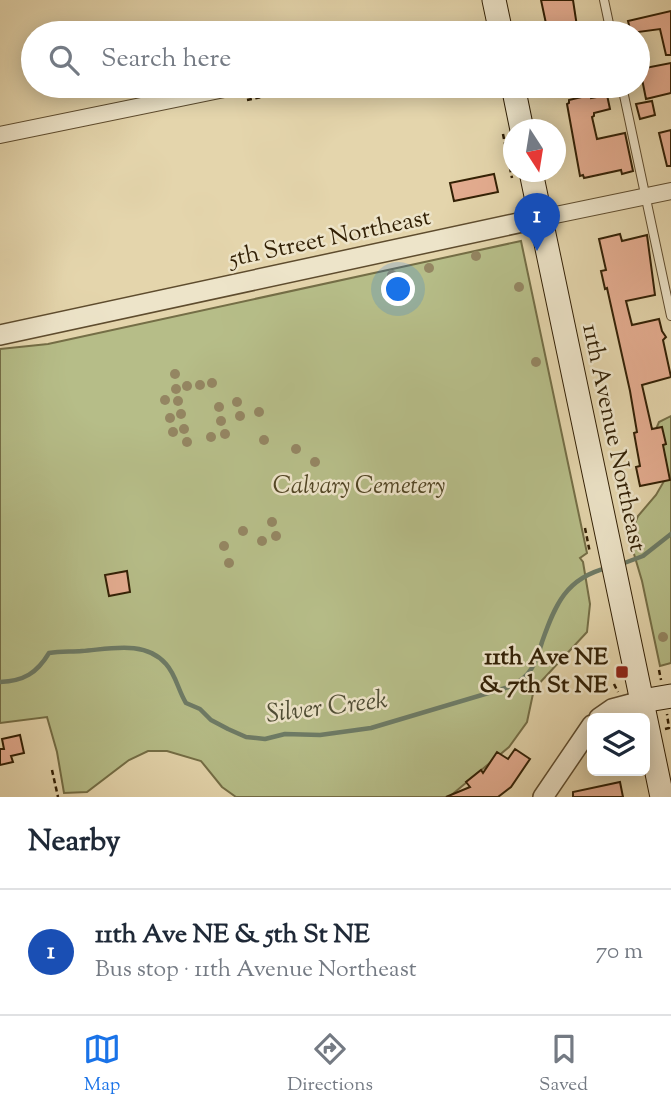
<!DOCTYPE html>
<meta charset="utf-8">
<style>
:root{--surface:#fff;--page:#f2f2f3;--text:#1f2937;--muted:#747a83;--line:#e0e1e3;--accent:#1a73e8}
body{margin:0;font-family:"Sorts Mill Goudy",serif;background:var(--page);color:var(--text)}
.controls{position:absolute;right:21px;bottom:21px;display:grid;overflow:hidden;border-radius:10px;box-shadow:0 4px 18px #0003}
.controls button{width:63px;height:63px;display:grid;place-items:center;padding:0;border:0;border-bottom:2px solid var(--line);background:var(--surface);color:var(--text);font:35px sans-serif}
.compass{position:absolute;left:503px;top:119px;width:63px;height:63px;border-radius:50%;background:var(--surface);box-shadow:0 4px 18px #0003;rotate:168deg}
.you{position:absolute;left:399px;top:290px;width:24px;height:24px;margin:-18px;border:5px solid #fff;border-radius:50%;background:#1a73e8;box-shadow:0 0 0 10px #1a73e833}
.badge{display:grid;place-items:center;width:46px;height:46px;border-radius:50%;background:var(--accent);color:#fff;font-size:23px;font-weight:700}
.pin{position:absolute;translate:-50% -58px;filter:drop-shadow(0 2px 4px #0008)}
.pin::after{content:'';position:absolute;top:37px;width:24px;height:21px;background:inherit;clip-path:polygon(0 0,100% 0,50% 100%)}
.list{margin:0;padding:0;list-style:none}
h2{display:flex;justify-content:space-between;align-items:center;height:91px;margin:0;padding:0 28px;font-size:30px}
h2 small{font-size:23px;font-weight:400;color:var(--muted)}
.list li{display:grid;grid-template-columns:46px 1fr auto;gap:21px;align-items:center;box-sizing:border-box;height:126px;padding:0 28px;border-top:2px solid var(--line)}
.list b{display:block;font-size:26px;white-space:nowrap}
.list p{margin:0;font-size:23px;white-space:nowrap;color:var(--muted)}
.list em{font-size:23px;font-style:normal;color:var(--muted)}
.icon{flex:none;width:38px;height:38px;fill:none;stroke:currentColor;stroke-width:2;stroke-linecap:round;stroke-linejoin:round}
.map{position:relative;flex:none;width:671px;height:797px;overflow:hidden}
.search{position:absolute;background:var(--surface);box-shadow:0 4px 18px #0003;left:21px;right:21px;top:21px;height:77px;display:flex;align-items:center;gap:18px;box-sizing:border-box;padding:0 24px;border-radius:38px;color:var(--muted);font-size:26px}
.sheet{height:217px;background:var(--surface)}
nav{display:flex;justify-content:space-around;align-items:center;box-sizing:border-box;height:98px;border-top:2px solid var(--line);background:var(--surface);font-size:19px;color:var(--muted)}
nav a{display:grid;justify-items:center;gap:4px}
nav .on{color:var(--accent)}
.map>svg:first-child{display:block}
.green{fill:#b6bd88;stroke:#746e46;stroke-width:2}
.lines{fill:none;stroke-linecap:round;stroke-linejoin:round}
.stream{stroke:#6d7b66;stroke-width:4.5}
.building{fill:#e5ad91;stroke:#311f04;stroke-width:2}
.service-casing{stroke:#5e4c2e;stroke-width:10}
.minor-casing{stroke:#5e4c2e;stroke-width:18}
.tertiary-casing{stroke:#5e4c2e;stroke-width:22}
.secondary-casing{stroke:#311f04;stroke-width:25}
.path{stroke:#311f04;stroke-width:2.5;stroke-dasharray:5 3.5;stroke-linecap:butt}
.service{stroke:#ede4c9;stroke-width:8}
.minor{stroke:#ede4c9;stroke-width:16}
.tertiary{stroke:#ede4c9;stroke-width:19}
.secondary{stroke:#ede4c9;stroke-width:23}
.tree{fill:#948662}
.poi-dot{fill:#8f2418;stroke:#ede4c9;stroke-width:2.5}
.labels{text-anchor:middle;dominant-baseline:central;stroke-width:5;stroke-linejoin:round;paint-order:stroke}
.street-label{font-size:24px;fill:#311f04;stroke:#ede4c9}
.park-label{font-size:24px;font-style:italic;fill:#524625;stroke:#ede4c9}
.poi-label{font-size:24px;font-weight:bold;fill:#311f04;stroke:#ede4c9;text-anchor:end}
.water-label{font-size:26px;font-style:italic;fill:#4f4d35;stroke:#ede4c9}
</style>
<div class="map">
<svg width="671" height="797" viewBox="0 0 671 797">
<rect width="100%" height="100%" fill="#e4d5ac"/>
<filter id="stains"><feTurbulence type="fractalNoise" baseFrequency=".00286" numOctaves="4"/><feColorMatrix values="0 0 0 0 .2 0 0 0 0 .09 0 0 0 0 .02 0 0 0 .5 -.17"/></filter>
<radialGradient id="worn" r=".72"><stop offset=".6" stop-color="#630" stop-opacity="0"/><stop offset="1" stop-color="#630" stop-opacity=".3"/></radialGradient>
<g class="green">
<polygon points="521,241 587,553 580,558 583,562 590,604 587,632 534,689 527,722 509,747 449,797 236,797 222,787 201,761 167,751 148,751 129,760 87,792 64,793 57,752 47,717 0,723 0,349 48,344"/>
<polygon points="671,416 671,663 660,666 642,581 629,537 638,516 656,495 667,476 653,436 659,422"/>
</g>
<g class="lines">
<g class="stream">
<polyline points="619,565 643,556 671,534"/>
<path d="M 0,682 C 24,681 37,673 49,653 C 61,651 71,652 82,651 C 110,649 145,640 166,664 C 176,675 178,690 186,703 L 200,709 L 211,720 L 228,729 L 246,737 L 265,739 L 285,734 L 320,735 L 371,728 L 512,686 C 518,682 525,678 529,672 C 536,664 539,652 542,642 C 555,605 566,578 607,568"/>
</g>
</g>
<g class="building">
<polygon points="541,0 573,0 578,33 548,33"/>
<polygon points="671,11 671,55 666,55 660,29 631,33 628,21"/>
<polygon points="671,63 671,93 646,99 640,69"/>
<polygon points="590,95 591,98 607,95 610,109 594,113 594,116 592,117 597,139 625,133 633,171 622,174 621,170 584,178 583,175 580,176 567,104 569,103 569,100"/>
<polygon points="652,101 655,115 640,119 636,104"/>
<polygon points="671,130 671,166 667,166 659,133"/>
<polygon points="494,174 498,192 454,201 450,183"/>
<polygon points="620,234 622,241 647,235 655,295 626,301 632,325 659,319 662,331 666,337 663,340 671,377 642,385 652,429 662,427 666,444 663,445 670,480 640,486 636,467 640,466 634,433 637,432 630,391 607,288 605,289 601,271 606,270 599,239"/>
<polygon points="127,571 130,592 109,596 105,575"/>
<polygon points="20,735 24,753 11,756 13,762 0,765 0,749 4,749 2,739"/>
<polygon points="515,749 530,759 511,787 498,797 446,797 470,787 466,782 481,770 483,773 497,752 508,759"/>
<polygon points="620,782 623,797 573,797 573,792"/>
</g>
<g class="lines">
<defs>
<g id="service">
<polyline points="604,0 611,33"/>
<polyline points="622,86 671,316"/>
</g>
<g id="minor">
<polyline points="0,135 239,86"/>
<polyline points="541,218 671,191"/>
</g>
<g id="tertiary">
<polyline points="0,335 541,218"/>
<polyline points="599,718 612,709 642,701"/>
<polyline points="543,797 592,725"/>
</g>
<g id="secondary">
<polyline points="494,0 501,33"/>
<polyline points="513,86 522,130"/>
<polyline points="531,172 662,797"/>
<polyline points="642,701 671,696"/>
</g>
</defs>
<use href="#service" class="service-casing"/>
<use href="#minor" class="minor-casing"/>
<use href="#tertiary" class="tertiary-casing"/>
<use href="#secondary" class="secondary-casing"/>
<g class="path">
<polyline points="428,33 480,23"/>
<polyline points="247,100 314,86"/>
<polyline points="503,134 512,178"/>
<polyline points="585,528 590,553"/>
<polyline points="659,670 661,680"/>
<polyline points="614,684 618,692"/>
<polyline points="665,729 669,728 667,714"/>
<polyline points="52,770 58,797"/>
</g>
<use href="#service" class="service"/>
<use href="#minor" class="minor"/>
<use href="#tertiary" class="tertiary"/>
<use href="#secondary" class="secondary"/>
</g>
<g class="tree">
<circle cx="476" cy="256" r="5"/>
<circle cx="429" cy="268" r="5"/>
<circle cx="392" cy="275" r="5"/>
<circle cx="519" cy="287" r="5"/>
<circle cx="536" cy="362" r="5"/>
<circle cx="175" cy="374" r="5"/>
<circle cx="212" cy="383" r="5"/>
<circle cx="200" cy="385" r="5"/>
<circle cx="187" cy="386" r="5"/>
<circle cx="176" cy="389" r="5"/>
<circle cx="165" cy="400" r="5"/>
<circle cx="178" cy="401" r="5"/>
<circle cx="237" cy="402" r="5"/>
<circle cx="219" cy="407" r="5"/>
<circle cx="259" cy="412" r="5"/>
<circle cx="181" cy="414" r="5"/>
<circle cx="240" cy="416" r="5"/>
<circle cx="170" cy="418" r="5"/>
<circle cx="221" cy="421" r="5"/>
<circle cx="184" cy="429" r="5"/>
<circle cx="173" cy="432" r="5"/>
<circle cx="225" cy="434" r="5"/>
<circle cx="211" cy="437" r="5"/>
<circle cx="264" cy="440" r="5"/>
<circle cx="187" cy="442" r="5"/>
<circle cx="296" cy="449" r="5"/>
<circle cx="315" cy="462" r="5"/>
<circle cx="272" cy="522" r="5"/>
<circle cx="243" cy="531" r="5"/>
<circle cx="276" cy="536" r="5"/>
<circle cx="262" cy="541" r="5"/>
<circle cx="224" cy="546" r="5"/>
<circle cx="229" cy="563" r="5"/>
<circle cx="663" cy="637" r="5"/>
</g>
<rect class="poi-dot" x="615" y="665" width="14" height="14" rx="3.5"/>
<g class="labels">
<g class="street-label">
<text transform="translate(330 239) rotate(-12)">5th Street Northeast</text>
<text transform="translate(613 438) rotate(78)">11th Avenue Northeast</text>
</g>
<g class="park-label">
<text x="359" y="487">Calvary Cemetery</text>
</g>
<g class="poi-label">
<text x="608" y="658">11th Ave NE<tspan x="608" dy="28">&amp; 7th St NE</tspan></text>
</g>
<g class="water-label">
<text transform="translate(327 708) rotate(-7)">Silver Creek</text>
</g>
</g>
<rect width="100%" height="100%" filter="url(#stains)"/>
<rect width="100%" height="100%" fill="url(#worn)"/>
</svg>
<div class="controls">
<button><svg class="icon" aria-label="layers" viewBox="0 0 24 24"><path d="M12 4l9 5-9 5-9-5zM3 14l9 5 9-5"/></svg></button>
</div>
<svg class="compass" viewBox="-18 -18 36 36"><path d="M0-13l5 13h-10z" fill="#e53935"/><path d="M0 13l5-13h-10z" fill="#747a83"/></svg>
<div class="you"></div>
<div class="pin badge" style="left:537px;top:251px;background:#1a4fb4">1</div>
<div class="search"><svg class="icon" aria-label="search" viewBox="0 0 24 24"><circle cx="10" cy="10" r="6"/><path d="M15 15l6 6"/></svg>Search here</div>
</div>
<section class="sheet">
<h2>Nearby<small></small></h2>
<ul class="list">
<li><span class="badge" style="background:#1a4fb4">1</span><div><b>11th Ave NE &amp; 5th St NE</b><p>Bus stop · 11th Avenue Northeast</p></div><em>70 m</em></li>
</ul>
</section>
<nav>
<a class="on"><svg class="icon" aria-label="map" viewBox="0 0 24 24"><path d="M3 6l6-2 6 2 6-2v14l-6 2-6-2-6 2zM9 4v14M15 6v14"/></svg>Map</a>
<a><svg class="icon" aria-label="directions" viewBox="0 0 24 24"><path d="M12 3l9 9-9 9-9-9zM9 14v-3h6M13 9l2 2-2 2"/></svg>Directions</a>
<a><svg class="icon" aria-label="saved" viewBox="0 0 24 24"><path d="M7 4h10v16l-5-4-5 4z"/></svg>Saved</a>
</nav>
